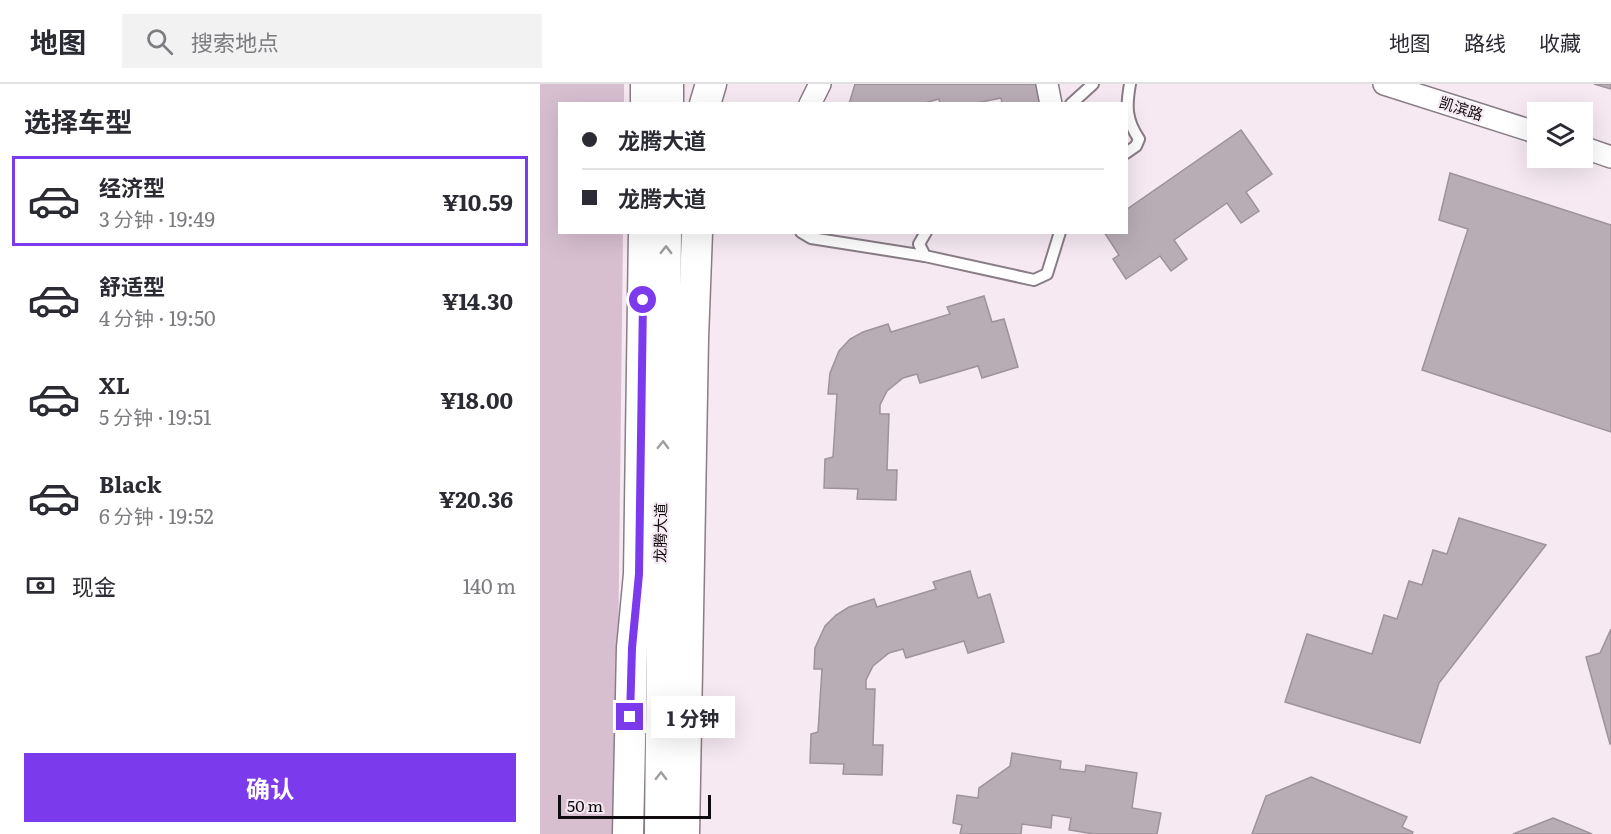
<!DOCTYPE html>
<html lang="zh">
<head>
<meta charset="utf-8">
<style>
	:root { --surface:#fff; --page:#f2f2f3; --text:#2b2b33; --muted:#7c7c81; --line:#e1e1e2; --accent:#7c3aed }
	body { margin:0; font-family:Literata,"Noto Sans SC",serif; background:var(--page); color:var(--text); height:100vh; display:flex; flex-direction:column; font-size:22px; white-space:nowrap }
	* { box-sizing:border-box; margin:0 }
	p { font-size:20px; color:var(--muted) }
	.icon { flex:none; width:33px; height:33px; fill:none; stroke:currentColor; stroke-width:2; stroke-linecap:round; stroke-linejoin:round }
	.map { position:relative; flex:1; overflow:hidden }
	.sheet { display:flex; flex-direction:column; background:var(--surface); width:540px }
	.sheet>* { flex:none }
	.guide { position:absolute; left:18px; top:18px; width:570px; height:132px; border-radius:0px; box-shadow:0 6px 24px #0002; display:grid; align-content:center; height:132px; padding:0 24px; background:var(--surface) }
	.buttons { position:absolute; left:987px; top:18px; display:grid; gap:12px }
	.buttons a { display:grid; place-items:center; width:66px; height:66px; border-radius:0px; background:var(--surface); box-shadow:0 6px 24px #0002; font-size:30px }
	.scale { position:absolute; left:18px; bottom:15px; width:153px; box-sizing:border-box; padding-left:6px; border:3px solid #0f0b0e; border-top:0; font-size:16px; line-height:21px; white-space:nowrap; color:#0f0b0e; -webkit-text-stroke:4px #f6e9f2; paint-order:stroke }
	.end { position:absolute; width:27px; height:27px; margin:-14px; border:8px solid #7c3aed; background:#fff; box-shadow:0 0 0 3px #fff }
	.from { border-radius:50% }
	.bubble { position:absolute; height:42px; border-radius:0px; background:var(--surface); box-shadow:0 6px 24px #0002; font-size:20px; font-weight:700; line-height:42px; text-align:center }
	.guide b { display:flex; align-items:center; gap:21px; height:57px; font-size:22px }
	.guide b+b { border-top:2px solid var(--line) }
	.guide i { width:15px; height:15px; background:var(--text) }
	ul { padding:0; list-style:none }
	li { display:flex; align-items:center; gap:18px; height:90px; margin:0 12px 9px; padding:0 12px; border:3px solid transparent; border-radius:0px }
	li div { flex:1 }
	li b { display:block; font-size:22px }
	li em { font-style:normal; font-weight:700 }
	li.current { border-color:var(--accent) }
	li>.icon { width:54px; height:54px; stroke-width:1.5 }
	h2 { padding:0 24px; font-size:27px; line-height:72px }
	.pay { display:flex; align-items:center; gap:15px; height:66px; padding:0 24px; font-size:22px }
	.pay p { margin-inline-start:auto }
	.primary-button { display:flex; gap:12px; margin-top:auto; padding:12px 24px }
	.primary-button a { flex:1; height:69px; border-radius:0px; background:var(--accent); color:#fff; font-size:24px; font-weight:700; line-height:69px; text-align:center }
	header { display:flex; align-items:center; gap:36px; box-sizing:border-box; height:84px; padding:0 30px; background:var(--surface); border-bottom:2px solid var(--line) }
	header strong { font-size:28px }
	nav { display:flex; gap:33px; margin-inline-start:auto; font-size:21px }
	.search { width:420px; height:54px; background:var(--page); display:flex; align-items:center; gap:15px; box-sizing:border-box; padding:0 21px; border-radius:0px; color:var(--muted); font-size:22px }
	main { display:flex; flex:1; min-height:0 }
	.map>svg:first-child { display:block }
</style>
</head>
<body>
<header>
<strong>地图</strong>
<div class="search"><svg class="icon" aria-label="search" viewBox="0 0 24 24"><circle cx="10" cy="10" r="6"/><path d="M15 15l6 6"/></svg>搜索地点</div>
<nav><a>地图</a><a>路线</a><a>收藏</a></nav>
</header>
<main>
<section class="sheet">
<h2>选择车型</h2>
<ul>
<li class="current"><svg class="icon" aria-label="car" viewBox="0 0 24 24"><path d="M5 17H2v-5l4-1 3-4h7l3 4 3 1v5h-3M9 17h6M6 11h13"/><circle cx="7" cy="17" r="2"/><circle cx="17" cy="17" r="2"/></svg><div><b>经济型</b><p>3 分钟 · 19:49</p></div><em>¥10.59</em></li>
<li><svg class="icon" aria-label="car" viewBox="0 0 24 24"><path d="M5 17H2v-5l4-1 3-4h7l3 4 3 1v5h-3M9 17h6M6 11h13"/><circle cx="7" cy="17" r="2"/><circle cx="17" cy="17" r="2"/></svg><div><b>舒适型</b><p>4 分钟 · 19:50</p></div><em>¥14.30</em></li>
<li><svg class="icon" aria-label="car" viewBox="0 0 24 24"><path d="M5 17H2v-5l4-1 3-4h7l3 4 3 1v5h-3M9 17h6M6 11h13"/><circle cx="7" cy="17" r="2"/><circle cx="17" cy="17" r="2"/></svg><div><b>XL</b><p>5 分钟 · 19:51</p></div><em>¥18.00</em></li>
<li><svg class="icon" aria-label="car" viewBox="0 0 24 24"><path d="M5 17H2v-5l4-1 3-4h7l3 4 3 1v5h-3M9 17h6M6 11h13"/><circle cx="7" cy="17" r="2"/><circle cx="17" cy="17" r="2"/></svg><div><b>Black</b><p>6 分钟 · 19:52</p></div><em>¥20.36</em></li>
</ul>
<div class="pay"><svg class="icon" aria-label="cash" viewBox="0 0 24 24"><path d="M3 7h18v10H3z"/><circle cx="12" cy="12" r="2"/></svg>现金<p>140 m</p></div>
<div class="primary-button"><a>确认</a></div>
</section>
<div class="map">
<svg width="1071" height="750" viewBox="0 0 1071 750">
	<rect width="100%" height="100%" fill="#f6e9f2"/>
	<polygon fill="#d7bfd0" points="0,0 84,0 84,19 20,20 20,148 83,149 76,750 0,750"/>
	<g fill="#b8acb5" stroke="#9e929b" stroke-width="1.5">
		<polygon points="315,0 496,0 500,20 462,20 461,14 432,20 400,20 399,15 381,20 309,20"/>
		<polygon points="1054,0 1071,0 1071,5"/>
		<polygon points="701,46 732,90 706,108 719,127 701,139 687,119 634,156 647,175 631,187 620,172 586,195 573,175 579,171 564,148 586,148 586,126"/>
		<polygon points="910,89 1071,141 1071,348 882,286 928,145 899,136"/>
		<polygon points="444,212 452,238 464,235 478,283 442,294 438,282 380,299 377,290 363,294 347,307 340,321 340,330 349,330 347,386 357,386 356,416 317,415 318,405 284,404 285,375 293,373 297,310 288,310 290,289 299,267 310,255 323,248 348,240 351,248 410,230 407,223"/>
		<polygon points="919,434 1006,461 899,599 880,659 745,618 767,550 832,570 844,531 857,535 869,497 882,501 893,466 907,470"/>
		<polygon points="430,487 438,514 450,510 464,558 428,569 424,557 366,574 363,565 349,569 333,582 326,596 326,605 335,605 333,661 343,661 342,691 303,690 304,680 270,679 271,650 278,648 282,585 274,585 275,564 285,542 296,531 309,523 334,515 337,523 396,505 393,498"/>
		<polygon points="1071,545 1071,659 1070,660 1046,573 1060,569"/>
		<polygon points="472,669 521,677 520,685 545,688 546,681 597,689 592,724 621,729 617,750 554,750 529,746 531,734 512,731 511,744 482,740 481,750 420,750 422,741 413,739 417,711 438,714 439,704 470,682"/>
		<polygon points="771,693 867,733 862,743 873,748 872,750 712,750 726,712"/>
		<polygon points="1013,734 1052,750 973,750"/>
	</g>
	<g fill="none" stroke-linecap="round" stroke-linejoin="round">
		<defs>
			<g id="lane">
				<polyline points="531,20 553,0"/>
				<path d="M586,69L596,62L599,55C586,36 586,22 590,0"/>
				<polyline points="261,148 271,154 385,172"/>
				<polyline points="386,148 379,160 385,172 494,196 507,190 520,148"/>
			</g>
			<g id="street">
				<polyline points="507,0 511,20"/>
				<polyline points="844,0 998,49"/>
				<polyline points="270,20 280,0"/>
				<polyline points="1042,63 1071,73"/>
			</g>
			<g id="secondary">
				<polyline points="106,20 106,0"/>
				<polyline points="128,20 128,0"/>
				<polyline points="165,20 171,0"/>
				<polyline points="88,750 92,564 99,490 104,148"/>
				<polyline points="120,750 126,148"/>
				<polyline points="144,750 153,255 157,148"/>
			</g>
		</defs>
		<use href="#lane" stroke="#897d86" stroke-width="14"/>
		<use href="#street" stroke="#897d86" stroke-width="24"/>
		<use href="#secondary" stroke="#897d86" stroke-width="33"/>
		<use href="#lane" stroke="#fff" stroke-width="10"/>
		<use href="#street" stroke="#fff" stroke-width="21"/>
		<use href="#secondary" stroke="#fff" stroke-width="30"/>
	</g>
	<defs><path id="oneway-chevron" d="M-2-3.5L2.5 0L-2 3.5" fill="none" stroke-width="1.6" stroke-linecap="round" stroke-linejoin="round" transform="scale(1.5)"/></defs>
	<g stroke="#9f9d9f">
		<use href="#oneway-chevron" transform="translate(126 166) rotate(-89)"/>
		<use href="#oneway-chevron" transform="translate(123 361) rotate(-89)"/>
		<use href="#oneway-chevron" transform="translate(121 692) rotate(-89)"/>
	</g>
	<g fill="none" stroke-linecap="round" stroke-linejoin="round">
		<polyline stroke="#7c3aed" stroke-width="8" points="90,633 92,564 99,490 103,216"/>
	</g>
	<g text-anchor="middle" stroke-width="4.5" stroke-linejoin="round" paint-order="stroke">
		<g font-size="15" fill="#0f0b0e" stroke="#f6e9f2">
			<text transform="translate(921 25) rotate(18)" y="5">凯滨路</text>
			<text transform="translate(121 449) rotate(-89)" y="5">龙腾大道</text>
		</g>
	</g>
</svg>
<div class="buttons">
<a><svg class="icon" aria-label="layers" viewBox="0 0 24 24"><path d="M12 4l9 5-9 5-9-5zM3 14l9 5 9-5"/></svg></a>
</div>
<div class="scale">50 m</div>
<i class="end from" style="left:103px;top:216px"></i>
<i class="end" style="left:90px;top:633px"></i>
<div class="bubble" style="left:111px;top:612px;width:84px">1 分钟</div>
<div class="guide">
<b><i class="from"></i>龙腾大道</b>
<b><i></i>龙腾大道</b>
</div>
</div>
</main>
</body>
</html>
